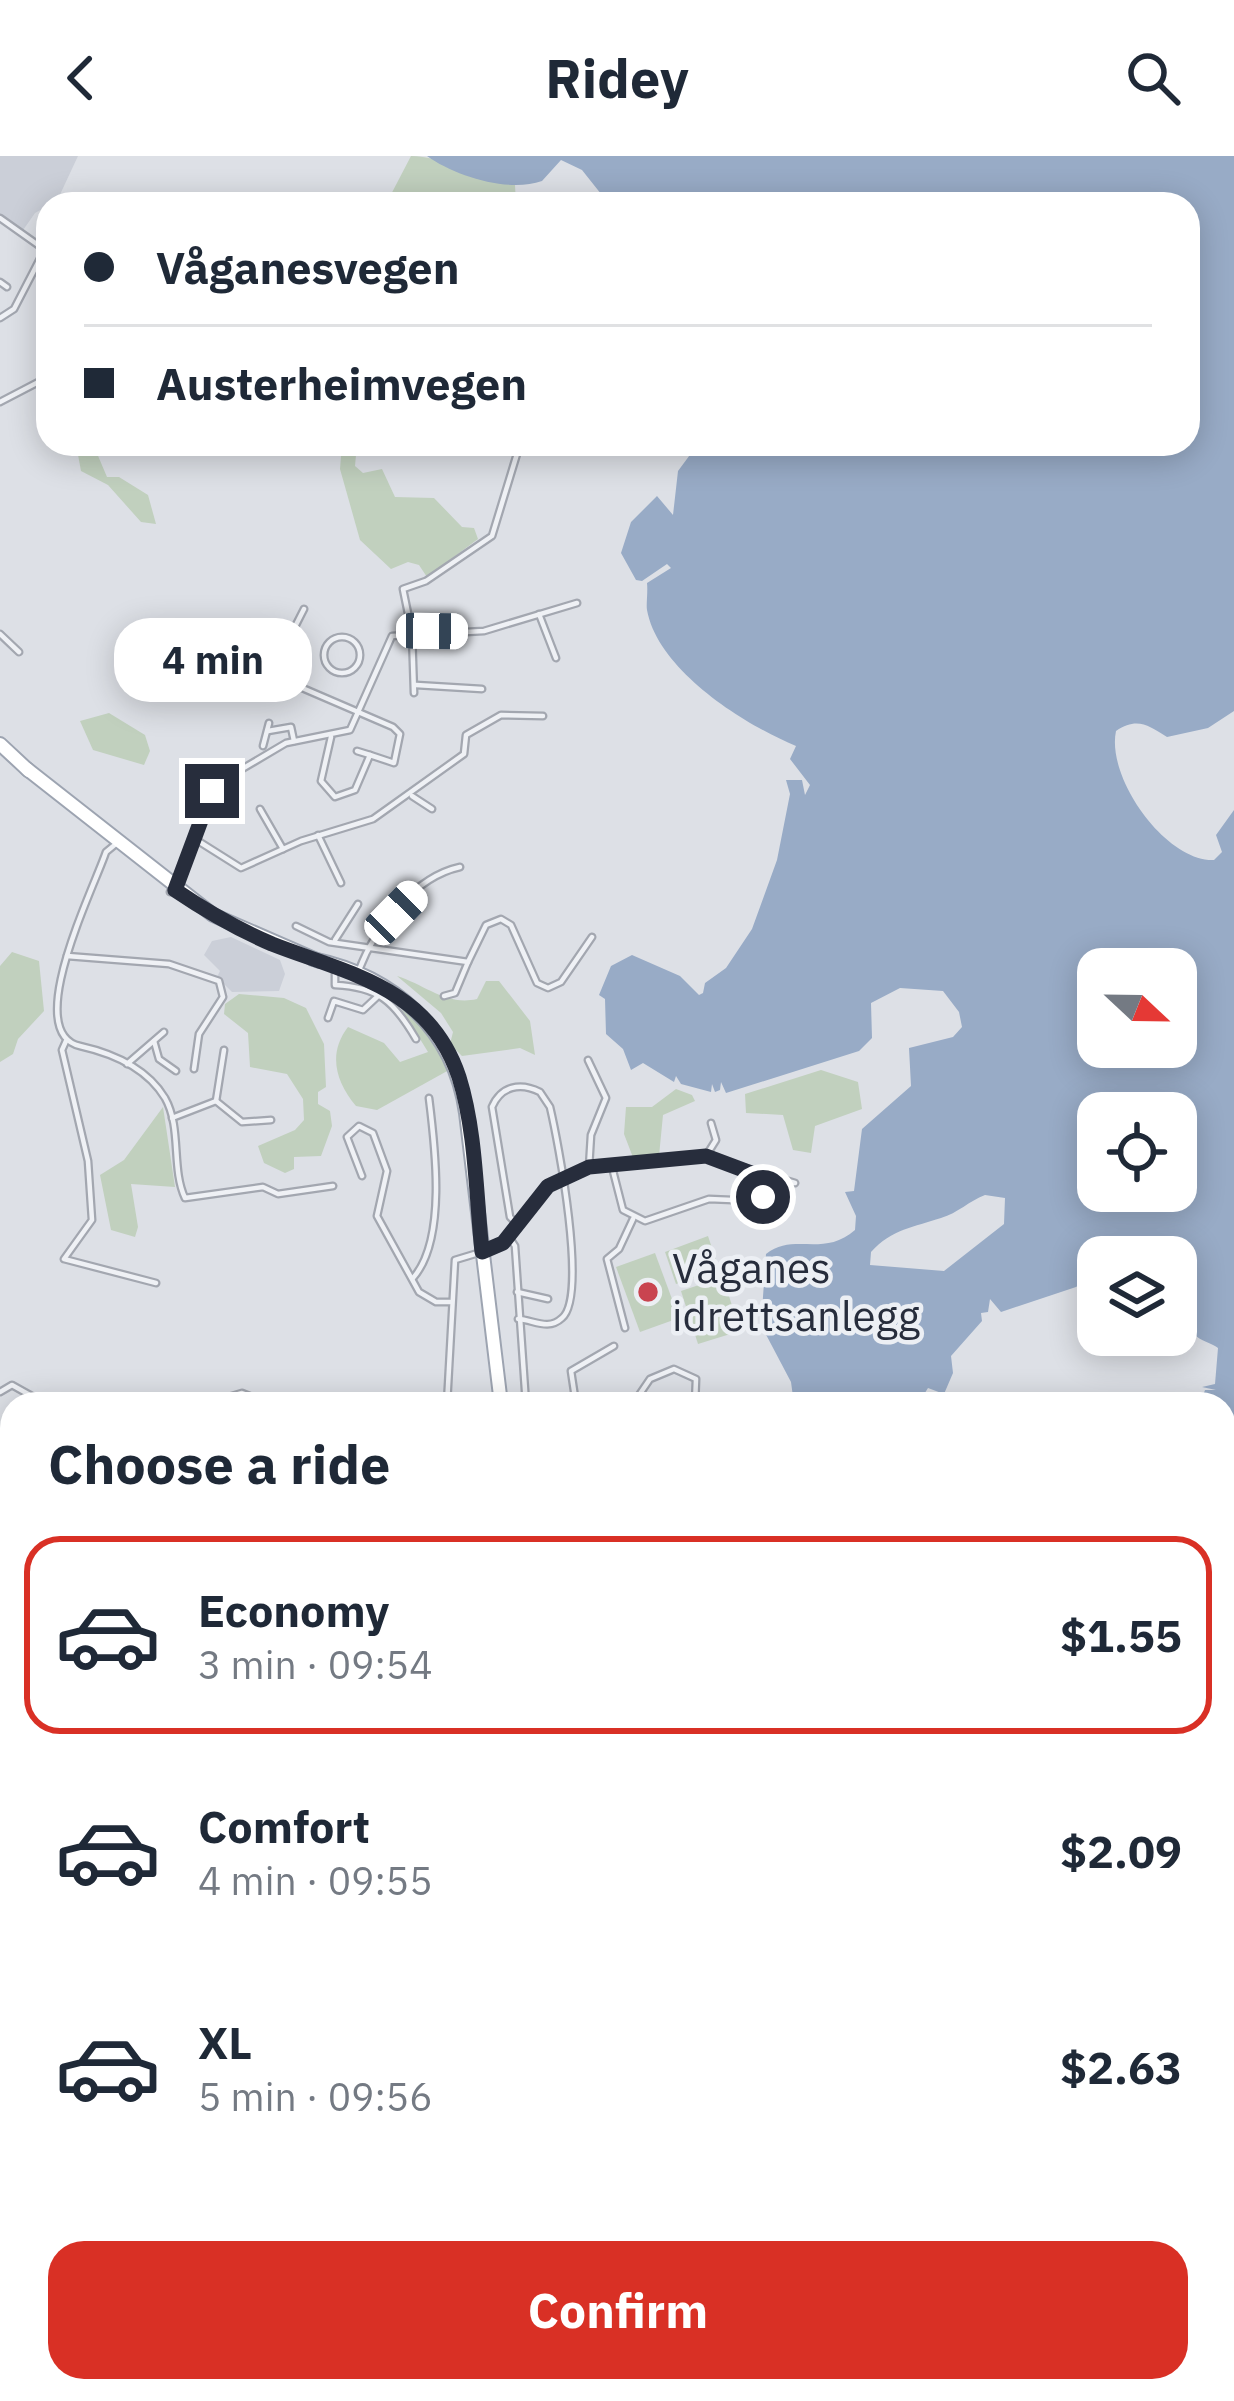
<!DOCTYPE html>
<html lang="en">
<head>
<meta charset="utf-8">
<style>
	:root { --surface:#fff; --page:#f6f6f7; --text:#1f2937; --muted:#747a83; --line:#e0e1e3; --accent:#d93025 }
	body { margin:0; font-family:"IBM Plex Sans",sans-serif; background:var(--page); color:var(--text); height:100vh; display:flex; flex-direction:column; font-size:45px; white-space:nowrap }
	* { box-sizing:border-box; margin:0 }
	p { font-size:39px; color:var(--muted) }
	.icon { flex:none; width:66px; height:66px; fill:none; stroke:currentColor; stroke-width:2; stroke-linecap:round; stroke-linejoin:round }
	.map { position:relative; flex:1; overflow:hidden }
	.drawer { position:absolute; left:0px; top:1236px; width:1236px; height:1011px; display:flex; flex-direction:column; background:var(--surface); border-radius:36px 36px 0 0; box-shadow:0 6px 30px #0003 }
	.drawer>* { flex:none }
	.hud { position:absolute; left:36px; top:36px; width:1164px; height:264px; border-radius:36px; box-shadow:0 6px 30px #0003; display:grid; align-content:center; height:264px; padding:0 48px; background:var(--surface) }
	.needle { width:78px; rotate:112deg }
	.controls { position:absolute; left:1077px; top:792px; display:grid; gap:24px }
	.controls a { display:grid; place-items:center; width:120px; height:120px; border-radius:24px; background:var(--surface); box-shadow:0 6px 30px #0003; font-size:60px }
	.end { position:absolute; width:54px; height:54px; margin:-27px; border:15px solid #272d3c; background:#fff; box-shadow:0 0 0 6px #fff }
	.from { border-radius:50% }
	.bubble { position:absolute; height:84px; border-radius:36px; background:var(--surface); box-shadow:0 6px 30px #0003; font-size:39px; font-weight:700; line-height:84px; text-align:center }
	.car { position:absolute; width:36px; height:72px; margin:-36px -18px; border-radius:15px; box-shadow:0 0 9px 3px #0007; background:linear-gradient(#fff 24%,#345 0 40%,#fff 0 76%,#345 0 86%,#fff 0) }
	.hud b { display:flex; align-items:center; gap:42px; height:114px; font-size:45px }
	.hud b+b { border-top:3px solid var(--line) }
	.hud i { width:30px; height:30px; background:var(--text) }
	ul { padding:0; list-style:none }
	li { display:flex; align-items:center; gap:36px; height:198px; margin:0 24px 18px; padding:0 24px; border:6px solid transparent; border-radius:36px }
	li div { flex:1 }
	li b { display:block; font-size:45px }
	li em { font-style:normal; font-weight:700 }
	li.selected { border-color:var(--accent) }
	li>.icon { width:108px; height:108px; stroke-width:1.5 }
	h2 { padding:0 48px; font-size:54px; line-height:144px }
	.primary-button { display:flex; gap:24px; margin-top:auto; padding:24px 48px }
	.primary-button a { flex:1; height:138px; border-radius:36px; background:var(--accent); color:#fff; font-size:48px; font-weight:700; line-height:138px; text-align:center }
	header { display:flex; justify-content:space-between; align-items:center; height:156px; padding:0 48px; background:var(--surface); font-size:54px; font-weight:700 }
	.map>svg:first-child { display:block }
</style>
</head>
<body>
<header><svg class="icon" aria-label="back" viewBox="0 0 24 24"><path d="M15 5l-7 7 7 7"/></svg>Ridey<svg class="icon" aria-label="search" viewBox="0 0 24 24"><circle cx="10" cy="10" r="6"/><path d="M15 15l6 6"/></svg></header>
<div class="map">
<svg width="1234" height="2245" viewBox="0 0 1234 2245">
	<rect width="100%" height="100%" fill="#dde0e6"/>
	<g fill="#cbcfd8">
		<polygon points="0,0 78,0 57,45 35,57 21,77 0,61"/>
		<polygon points="231,781 280,804 285,818 279,835 232,836 217,821 220,815 204,799 212,785"/>
	</g>
	<g fill="#c1d0be">
		<path d="M411,0C444,0 479,24 515,29L516,48H386Z"/>
		<polygon points="76,288 93,288 107,321 119,321 148,339 156,368 141,366 108,329 81,315"/>
		<polygon points="342,288 357,288 355,310 363,317 382,313 395,341 434,342 462,371 474,372 478,383 427,421 419,409 408,406 391,413 360,384 340,313"/>
		<polygon points="109,557 145,579 150,595 144,609 93,594 80,565"/>
		<polygon points="12,796 39,805 44,855 18,883 13,898 0,906 0,810"/>
		<path d="M397,820C426,829 446,850 477,843L486,825H499L530,865L535,899L520,892L462,900L450,888L453,876L441,857Z"/>
		<polygon points="239,838 284,842 306,852 324,888 326,931 318,936 318,948 330,955 332,970 321,1000 294,1001 294,1013 285,1017 264,1007 258,990 295,974 304,964 303,943 287,918 250,911 248,877 224,858 225,848"/>
		<path d="M396,844L437,887L449,914L377,954L356,950C335,925 328,897 348,871L384,887L400,906L428,896Z"/>
		<polygon points="821,914 858,926 862,953 815,970 811,997 793,994 783,959 746,957 745,938"/>
		<polygon points="676,933 692,939 695,945 663,959 659,1000 634,1004 624,978 626,951 652,951"/>
		<polygon points="163,951 175,1031 131,1028 138,1071 135,1081 111,1074 100,1019 124,1004"/>
		<polygon points="708,1080 719,1113 676,1128 665,1096"/>
		<polygon points="655,1097 679,1162 640,1176 616,1111"/>
		<polygon points="723,1121 740,1175 698,1188 681,1135"/>
		<polygon points="0,1745 12,1764 12,1898 0,1875"/>
	</g>
	<path fill="#98abc6" fill-rule="evenodd" d="M427,0H1234V555L1208,572L1167,581C1148,569 1137,561 1116,575C1106,622 1166,706 1214,704L1222,696L1216,679L1234,654V1491L1224,1451V1248H1200L1205,1234H1216L1202,1231L1215,1228L1218,1192C1212,1187 1200,1185 1194,1178C1175,1157 1176,1126 1176,1101L1151,1093L1138,1101H1098V1117L1076,1131L1001,1156L990,1143L988,1156L981,1157L982,1165L951,1200L953,1217L944,1238L928,1232L918,1248H794L791,1226L761,1169L766,1098C794,1076 823,1102 855,1074L856,1060L845,1036L854,1035L862,973L911,930L909,892L953,881L962,871L959,856L943,835L900,832L871,847L872,882L859,895L726,937L721,926L720,934L715,936L712,928L711,936L681,928L676,920L674,926L643,907L631,914L623,893L606,878L605,843L599,839L611,810L632,799L680,820L699,839L703,837L705,827L726,812L752,773L777,704L790,638L786,624H802L805,639L810,629L790,603L796,590C743,568 658,514 647,454C646,449 648,436 647,427L671,412L667,408L642,425L636,424L621,397L631,366L657,340L673,359L678,315L698,288H1188V48H609L582,14L561,4L542,25C508,37 455,20 427,0ZM1098,813H1176V891H1098ZM1098,957H1176V1035H1098ZM985,1039L1005,1042L1004,1068L944,1115L870,1109L871,1096C892,1073 914,1071 941,1062C958,1057 969,1045 985,1039Z"/>
	<g fill="none" stroke-linecap="round" stroke-linejoin="round">
		<defs>
			<g id="street">
				<polyline points="0,62 48,96"/>
				<polyline points="0,126 7,131"/>
				<polyline points="0,162 14,153 44,95"/>
				<polyline points="0,246 48,221"/>
				<polyline points="304,453 270,520 282,532 300,531 393,571 400,578 394,607 370,599 355,634 335,641 321,625 331,581"/>
				<polyline points="539,458 556,502"/>
				<polyline points="0,478 19,496"/>
				<circle cx="342" cy="499" r="18"/>
				<polyline points="416,529 482,533"/>
				<polyline points="414,537 412,477 403,433 426,425 492,380 520,288"/>
				<polyline points="268,575 291,571 294,585"/>
				<polyline points="263,590 269,567"/>
				<polyline points="357,595 370,599"/>
				<polyline points="412,640 432,653"/>
				<polyline points="260,653 283,693"/>
				<polyline points="318,679 341,727"/>
				<polyline points="195,683 241,712 301,685 373,663 464,598 466,579 501,559 543,560"/>
				<path d="M117,687L106,696C94,732 21,877 80,890C111,897 147,912 165,942C182,972 171,1012 185,1042L263,1031L278,1038L333,1030"/>
				<polyline points="170,736 178,729 215,629 286,587 350,574 392,480 484,475 577,447"/>
				<polyline points="296,770 329,786 468,806 486,769 501,763 511,769 537,827 548,832 561,826 592,781"/>
				<polyline points="335,784 358,748"/>
				<polyline points="67,800 169,808 219,825 223,841 199,878 194,913"/>
				<path d="M335,812V829C378,831 394,845 416,883"/>
				<path d="M359,814C375,772 414,721 460,711"/>
				<polyline points="444,840 455,837 468,806"/>
				<polyline points="328,862 334,845 363,854 378,840"/>
				<polyline points="66,885 62,894 88,1005 92,1064 64,1103 156,1127"/>
				<polyline points="154,885 159,903 176,915"/>
				<polyline points="588,904 606,942 591,979 589,1011"/>
				<polyline points="127,908 164,876"/>
				<polyline points="216,945 242,966 271,964"/>
				<polyline points="216,945 224,894"/>
				<polyline points="172,962 216,945"/>
				<polyline points="706,1000 716,984 711,967"/>
				<polyline points="612,1011 623,1054 645,1065 709,1043 756,1045 770,1026"/>
				<polyline points="362,1020 347,981 359,970 373,977 387,1015 377,1060 419,1136 436,1146 450,1146"/>
				<path d="M517,1068L510,1061L492,951C501,930 520,926 540,936L550,951C558,985 588,1141 562,1162C548,1175 534,1164 518,1163"/>
				<polyline points="509,1081 515,1090 526,1248"/>
				<path d="M413,1122C447,1084 435,990 429,942"/>
				<polyline points="517,1136 548,1143"/>
				<polyline points="625,1172 607,1103 619,1093 633,1063"/>
				<polyline points="0,1236 12,1229 46,1248"/>
				<polyline points="205,1248 242,1237 270,1248"/>
				<polyline points="447,1248 455,1104 498,1091 548,1030 589,1011 706,1000 795,1027"/>
				<polyline points="576,1248 571,1215 614,1190"/>
				<polyline points="633,1248 650,1223 674,1213 696,1223 695,1248"/>
				<polyline points="1224,1864 1234,1884"/>
				<polyline points="1234,1892 1234,1910"/>
				<polyline points="0,1902 12,1922"/>
				<polyline points="1224,1944 1234,1936"/>
				<polyline points="176,2245 183,2235"/>
				<polyline points="315,2245 320,2235"/>
			</g>
			<g id="primary">
				<polyline points="0,588 29,615"/>
				<polyline points="27,613 213,759 319,805"/>
				<path d="M313,803C394,820 454,873 466,957L501,1248"/>
				<polyline points="682,2235 685,2245"/>
			</g>
			<g id="highway">
				<polyline points="0,1932 12,1948"/>
				<polyline points="0,2059 12,2055"/>
				<polyline points="0,2073 12,2072"/>
				<polyline points="524,2235 533,2245"/>
			</g>
		</defs>
		<use href="#street" stroke="#a3a7b0" stroke-width="9"/>
		<use href="#primary" stroke="#9da4b1" stroke-width="16"/>
		<use href="#highway" stroke="#858c9c" stroke-width="20"/>
		<use href="#street" stroke="#eff1f5" stroke-width="4.5"/>
		<polyline stroke="#fff" stroke-width="9" points="1224,1995 1234,2005"/>
		<use href="#primary" stroke="#fff" stroke-width="12"/>
		<use href="#highway" stroke="#fff" stroke-width="15"/>
	</g>
	<g fill="none" stroke-linecap="round" stroke-linejoin="round">
		<path stroke="#272d3c" stroke-width="15" d="M212,635L175,734C206,755 237,773 272,788C349,818 429,831 459,921C476,975 476,1039 482,1096L503,1087L548,1030L589,1011L706,1000L770,1024L763,1041"/>
	</g>
	<circle fill="#c94450" stroke="#eceff4" stroke-width="4.5" cx="648" cy="1136" r="12"/>
	<g text-anchor="middle" stroke-width="9" stroke-linejoin="round" paint-order="stroke">
		<g font-size="42" fill="#272d3c" stroke="#eceff4" text-anchor="start">
			<text x="672" y="1127">Våganes<tspan x="672" dy="48">idrettsanlegg</tspan></text>
		</g>
	</g>
</svg>
<div class="controls">
<a><svg class="needle" viewBox="-14 -14 28 28"><path d="M0-13l5 13h-10z" fill="#e53935"/><path d="M0 13l5-13h-10z" fill="#747a83"/></svg></a>
<a><svg class="icon" aria-label="locate" viewBox="0 0 24 24"><circle cx="12" cy="12" r="6"/><path d="M12 2v4M12 18v4M2 12h4M18 12h4"/></svg></a>
<a><svg class="icon" aria-label="layers" viewBox="0 0 24 24"><path d="M12 4l9 5-9 5-9-5zM3 14l9 5 9-5"/></svg></a>
</div>
<i class="end from" style="left:763px;top:1041px"></i>
<i class="end" style="left:212px;top:635px"></i>
<div class="bubble" style="left:114px;top:462px;width:198px">4 min</div>
<i class="car" style="left:432px;top:475px;rotate:91deg"></i>
<i class="car" style="left:396px;top:757px;rotate:44deg"></i>
<div class="hud">
<b><i class="from"></i>Våganesvegen</b>
<b><i></i>Austerheimvegen</b>
</div>
<section class="drawer">
<h2>Choose a ride</h2>
<ul>
<li class="selected"><svg class="icon" aria-label="car" viewBox="0 0 24 24"><path d="M5 17H2v-5l4-1 3-4h7l3 4 3 1v5h-3M9 17h6M6 11h13"/><circle cx="7" cy="17" r="2"/><circle cx="17" cy="17" r="2"/></svg><div><b>Economy</b><p>3 min · 09:54</p></div><em>$1.55</em></li>
<li><svg class="icon" aria-label="car" viewBox="0 0 24 24"><path d="M5 17H2v-5l4-1 3-4h7l3 4 3 1v5h-3M9 17h6M6 11h13"/><circle cx="7" cy="17" r="2"/><circle cx="17" cy="17" r="2"/></svg><div><b>Comfort</b><p>4 min · 09:55</p></div><em>$2.09</em></li>
<li><svg class="icon" aria-label="car" viewBox="0 0 24 24"><path d="M5 17H2v-5l4-1 3-4h7l3 4 3 1v5h-3M9 17h6M6 11h13"/><circle cx="7" cy="17" r="2"/><circle cx="17" cy="17" r="2"/></svg><div><b>XL</b><p>5 min · 09:56</p></div><em>$2.63</em></li>
</ul>
<div class="primary-button"><a>Confirm</a></div>
</section>
</div>
</body>
</html>
